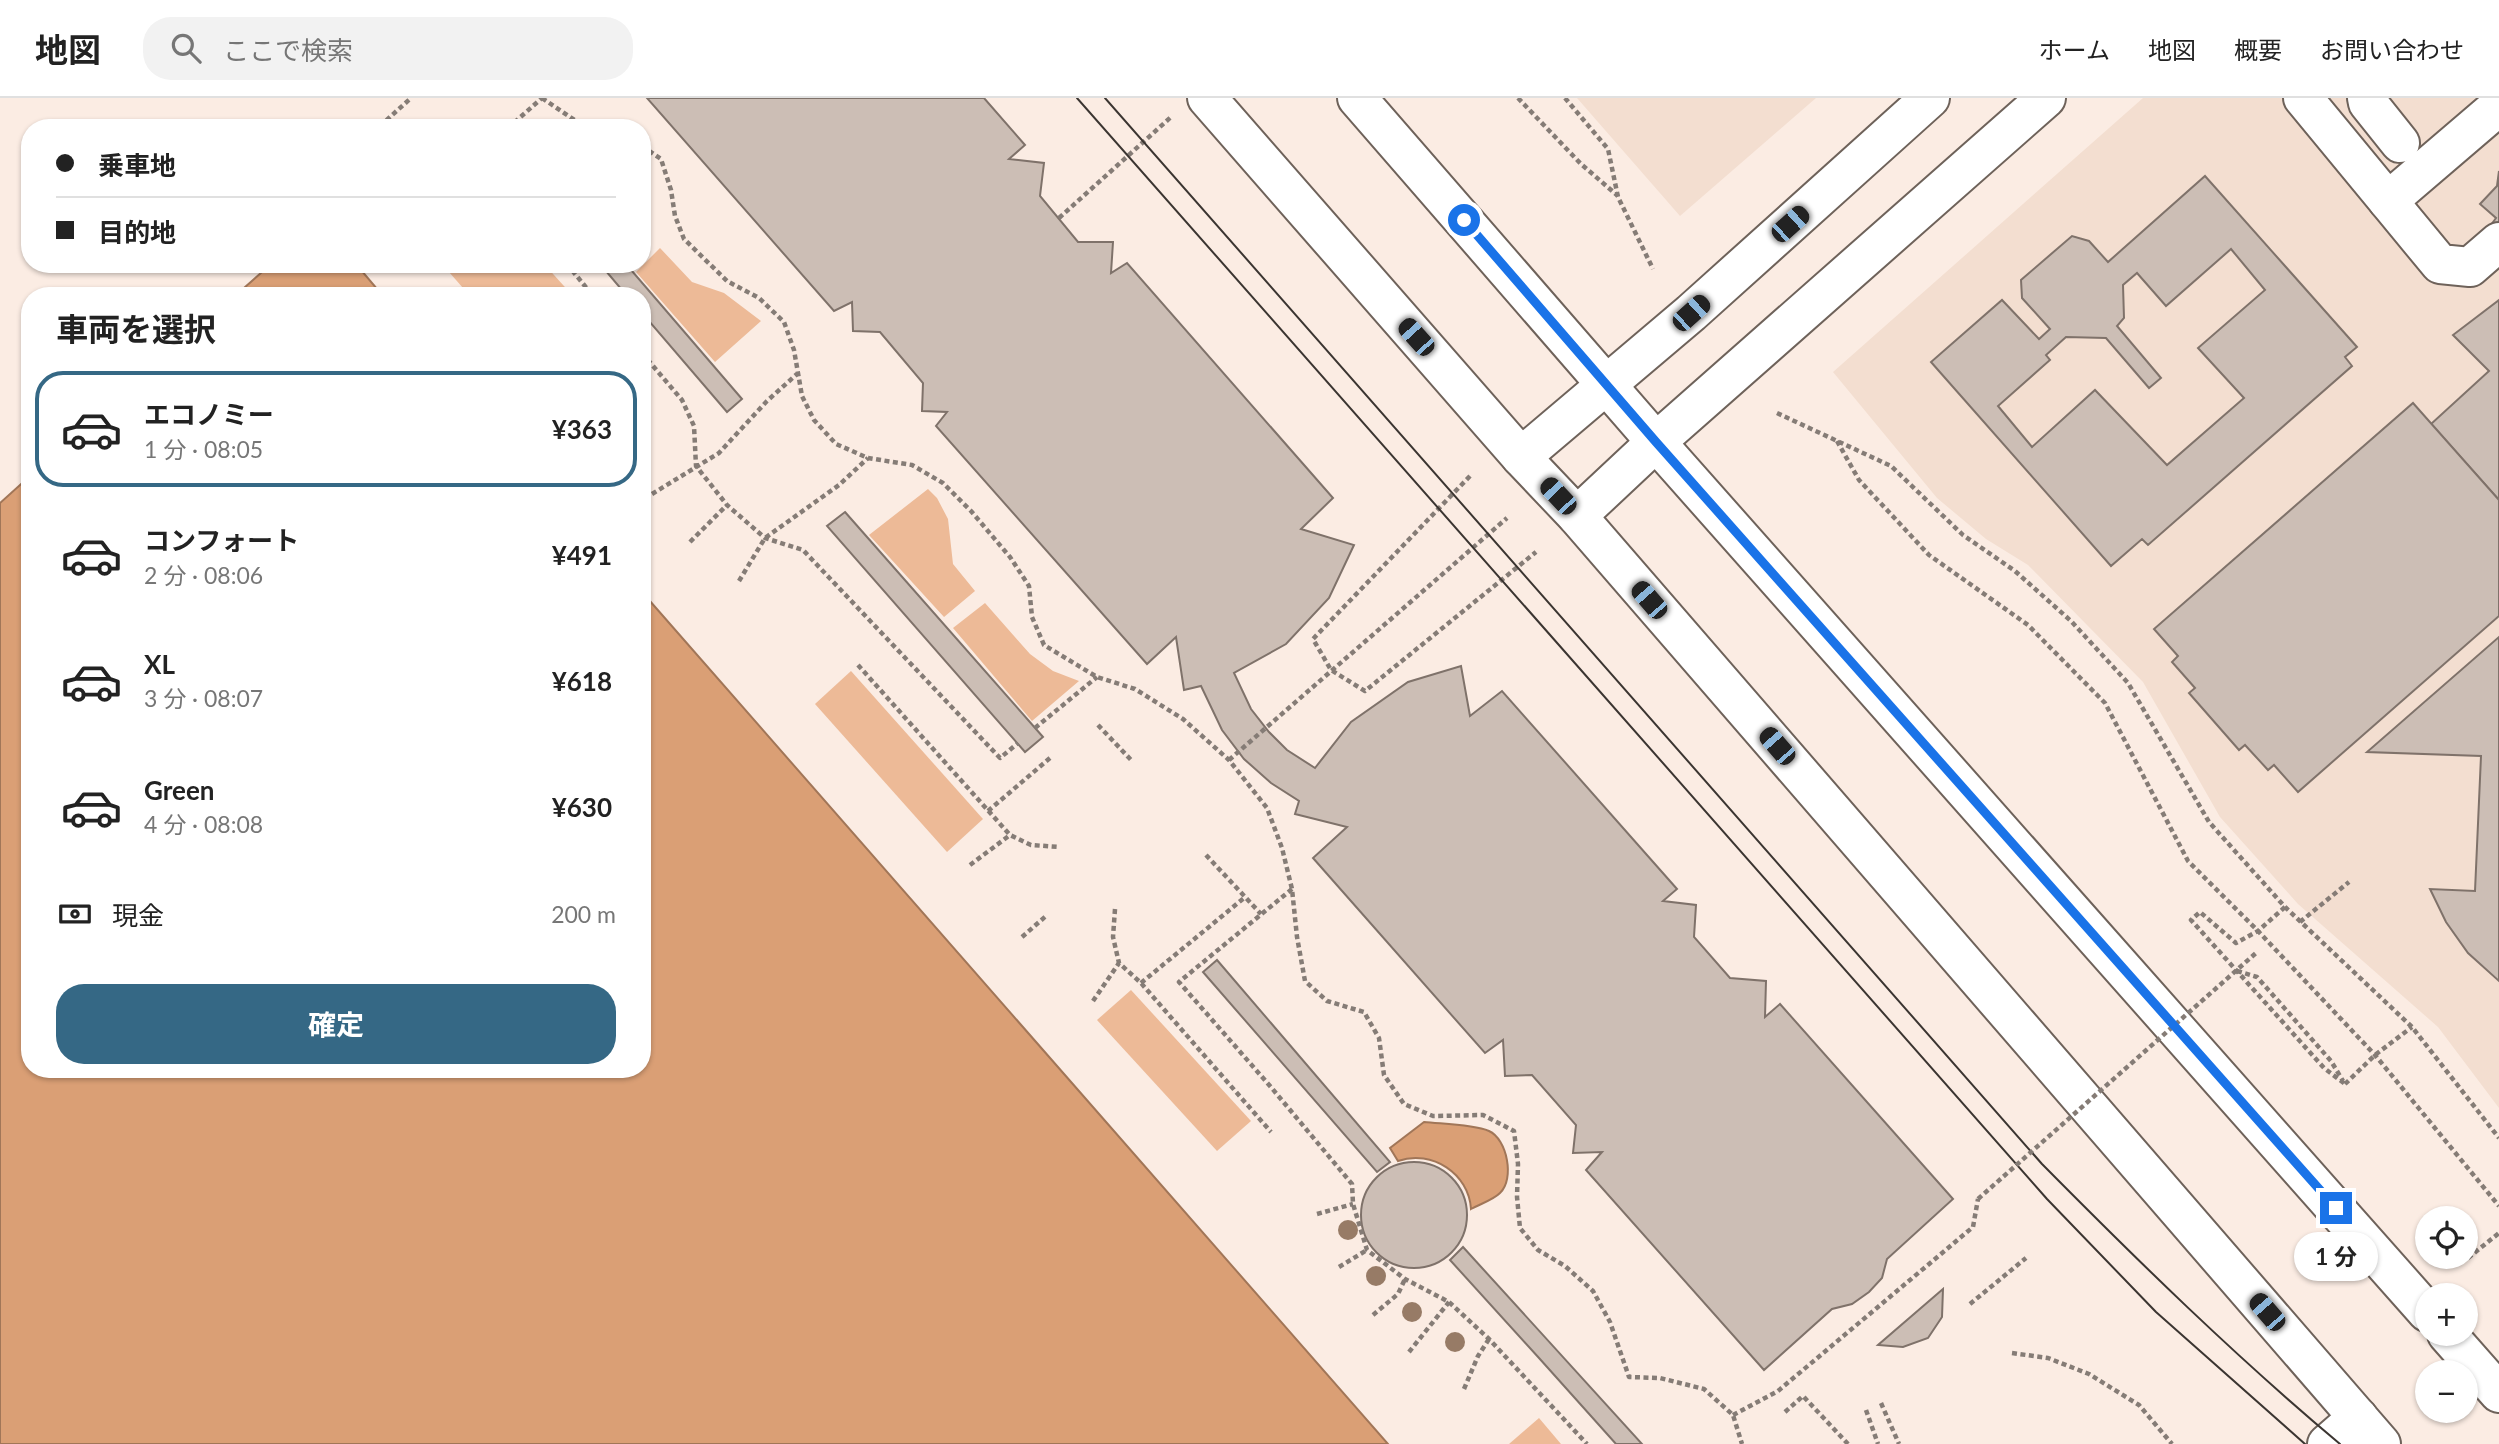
<!DOCTYPE html>
<html lang="ja">
<head>
<meta charset="utf-8">
<style>
	:root { --surface:#fff; --page:#f2f2f2; --text:#222; --muted:#767676; --line:#e0e0e0; --accent:#356885 }
	body { margin:0; font-family:Lato,"Noto Sans JP",sans-serif; background:var(--page); color:var(--text); height:100vh; display:flex; flex-direction:column; font-size:26px; white-space:nowrap }
	* { box-sizing:border-box; margin:0 }
	p { font-size:23px; color:var(--muted) }
	.icon { flex:none; width:38px; height:38px; fill:none; stroke:currentColor; stroke-width:2; stroke-linecap:round; stroke-linejoin:round }
	.map { position:relative; flex:1; overflow:hidden }
	.drawer { position:absolute; left:21px; top:189px; width:630px; height:791px; display:flex; flex-direction:column; background:var(--surface); border-radius:28px; box-shadow:0 2px 5px #0004 }
	.drawer>* { flex:none }
	.hud { position:absolute; left:21px; top:21px; width:630px; height:154px; border-radius:28px; box-shadow:0 2px 5px #0004; display:grid; align-content:center; height:154px; padding:0 35px; background:var(--surface) }
	.fabs { position:absolute; left:2415px; top:1108px; display:grid; gap:14px }
	.fabs a { display:grid; place-items:center; width:63px; height:63px; border-radius:50%; background:var(--surface); box-shadow:0 2px 5px #0004; font-size:35px }
	.end { position:absolute; width:32px; height:32px; margin:-16px; border:9px solid #1a73e8; background:#fff; box-shadow:0 0 0 4px #fff }
	.from { border-radius:50% }
	.bubble { position:absolute; height:49px; border-radius:24px; background:var(--surface); box-shadow:0 2px 5px #0004; font-size:23px; font-weight:700; line-height:49px; text-align:center }
	.car { position:absolute; width:21px; height:42px; margin:-21px -10px; border-radius:9px; box-shadow:0 0 5px 2px #0007; background:linear-gradient(#222 24%,#8ab4d8 0 40%,#222 0 76%,#8ab4d8 0 86%,#222 0) }
	.hud b { display:flex; align-items:center; gap:24px; height:66px; font-size:26px }
	.hud b+b { border-top:2px solid var(--line) }
	.hud i { width:18px; height:18px; background:var(--text) }
	ul { padding:0; list-style:none }
	li { display:flex; align-items:center; gap:21px; height:116px; margin:0 14px 10px; padding:0 21px; border:4px solid transparent; border-radius:28px }
	li div { flex:1 }
	li b { display:block; font-size:26px }
	li em { font-style:normal; font-weight:700 }
	li.selected { border-color:var(--accent) }
	li>.icon { width:63px; height:63px; stroke-width:1.5 }
	h2 { padding:0 35px; font-size:32px; line-height:84px }
	.pay { display:flex; align-items:center; gap:18px; height:77px; padding:0 35px; font-size:26px }
	.pay p { margin-inline-start:auto }
	.primary-button { display:flex; gap:14px; margin-top:auto; padding:14px 35px }
	.primary-button a { flex:1; height:80px; border-radius:28px; background:var(--accent); color:#fff; font-size:28px; font-weight:700; line-height:80px; text-align:center }
	header { display:flex; align-items:center; gap:42px; box-sizing:border-box; height:98px; padding:0 35px; background:var(--surface); border-bottom:2px solid var(--line) }
	header strong { font-size:33px }
	nav { display:flex; gap:38px; margin-inline-start:auto; font-size:24px }
	.search { width:490px; height:63px; background:var(--page); display:flex; align-items:center; gap:18px; box-sizing:border-box; padding:0 24px; border-radius:28px; color:var(--muted); font-size:26px }
	.map>svg:first-child { display:block }
</style>
</head>
<body>
<header>
<strong>地図</strong>
<div class="search"><svg class="icon" aria-label="search" viewBox="0 0 24 24"><circle cx="10" cy="10" r="6"/><path d="M15 15l6 6"/></svg>ここで検索</div>
<nav><a>ホーム</a><a>地図</a><a>概要</a><a>お問い合わせ</a></nav>
</header>
<div class="map">
<svg width="2499" height="1346" viewBox="0 0 2499 1346">
	<rect width="100%" height="100%" fill="#fbece3"/>
	<g fill="#f3ded0">
		<polygon points="1577,0 1816,0 1680,118"/>
		<polygon points="2143,0 2499,0 2499,1010 2438,929 2298,806 2220,719 2143,584 2028,467 1986,441 1937,400 1833,274"/>
	</g>
	<g fill="#edba97">
		<polygon points="660,150 692,184 724,195 761,223 715,264 636,174"/>
		<polygon points="442,166 544,166 573,198 470,198"/>
		<polygon points="928,391 937,400 948,421 953,466 975,493 944,519 869,437"/>
		<polygon points="985,505 1030,556 1053,573 1079,583 1032,623 953,530"/>
		<polygon points="851,573 983,721 947,754 815,606"/>
		<polygon points="1131,892 1251,1023 1217,1053 1097,922"/>
		<polygon points="1539,1320 1561,1346 1509,1346"/>
	</g>
	<g fill="#da9f75" stroke="#a17658" stroke-width="2">
		<polygon points="271,166 356,166 383,198 235,198"/>
		<polygon points="30,378 30,971 642,971 642,494 1388,1346 0,1346 0,405"/>
		<path d="M1424,1024C1442,1026 1472,1026 1489,1033C1507,1041 1515,1081 1500,1095C1493,1102 1480,1106 1471,1111C1469,1076 1432,1051 1398,1063L1390,1050Z"/>
	</g>
	<g fill="#ccbeb5" stroke="#7f726a" stroke-width="2" fill-rule="evenodd">
		<polygon points="647,0 984,0 1025,47 1009,61 1044,65 1040,98 1078,144 1113,144 1111,175 1127,165 1333,400 1301,431 1354,447 1329,500 1286,546 1234,575 1251,611 1269,634 1287,652 1315,670 1351,624 1408,584 1461,568 1470,618 1502,593 1677,791 1663,803 1696,807 1694,839 1730,880 1766,883 1765,919 1780,906 1953,1101 1887,1161 1882,1180 1869,1194 1852,1206 1832,1211 1764,1272 1586,1072 1602,1054 1573,1055 1576,1027 1532,977 1505,978 1503,942 1485,955 1313,760 1347,729 1295,716 1299,703 1271,685 1244,661 1222,632 1201,588 1184,592 1176,539 1147,566 936,328 947,314 922,313 923,285 880,234 853,233 852,204 834,213"/>
		<polygon points="2499,73 2499,148 2486,134 2496,120 2480,106 2497,88"/>
		<path d="M2205,78L2357,249L2345,259L2352,268L2148,447L2142,441L2111,468L1931,264L2002,202L2039,241L2050,231L2022,200L2021,182L2072,138L2089,143L2108,164ZM2231,151L2265,192L2198,250L2244,300L2167,367L2095,292L2032,349L1998,308L2050,262L2046,257L2066,239L2106,240L2149,290L2161,280L2117,228L2124,220L2123,187L2137,175L2166,208Z"/>
		<polygon points="600,166 626,166 742,301 727,314 642,215 642,198 627,198"/>
		<polygon points="2499,202 2499,402 2431,326 2489,273 2453,237"/>
		<polygon points="2413,305 2499,402 2499,518 2298,694 2274,667 2268,672 2245,647 2239,652 2189,595 2195,590 2172,564 2178,558 2154,531"/>
		<polygon points="845,414 1043,639 1025,654 827,428"/>
		<polygon points="2499,539 2499,883 2468,855 2446,824 2430,791 2475,793 2481,658 2367,654"/>
		<polygon points="1217,862 1390,1064 1377,1074 1203,874"/>
		<circle cx="1414" cy="1117" r="53"/>
		<polygon points="1463,1149 1642,1346 1616,1346 1539,1260 1450,1162"/>
		<polygon points="1943,1191 1942,1219 1928,1240 1903,1249 1878,1247"/>
	</g>
	<g fill="none" stroke-linecap="round" stroke-linejoin="round">
		<defs>
			<g id="minor">
				<polyline points="1207,0 1521,359 1577,418 2381,1346"/>
				<polyline points="1357,0 1656,344 2427,1214"/>
				<polyline points="2303,0 2388,103 2499,8"/>
				<polyline points="2367,0 2368,5 2400,45"/>
				<polyline points="2388,103 2440,166 2470,169 2499,144"/>
				<polyline points="1521,359 1691,215 1930,0"/>
				<polyline points="1577,418 1656,344 2046,0"/>
				<polyline points="2447,1236 2499,1295"/>
				<polyline points="2327,1346 2358,1319"/>
			</g>
		</defs>
		<use href="#minor" stroke="#6e625a" stroke-width="42"/>
		<g stroke="#857c76" stroke-width="4.5" stroke-dasharray="5 3.5" stroke-linecap="butt">
			<polyline points="542,0 579,25 601,30"/>
			<polyline points="1518,0 1581,66 1618,98"/>
			<polyline points="1565,0 1608,51 1618,99 1653,171"/>
			<polyline points="380,28 411,0"/>
			<polyline points="508,30 542,0"/>
			<polyline points="642,48 661,61 671,92 675,118 684,141 727,183 759,200 784,224 794,252 802,298 814,322 836,346 868,360 912,367 943,385 971,413 1010,459 1029,488 1032,519 1044,547 1097,579 1135,591 1183,621 1229,662 1267,710 1282,750 1292,791 1297,839 1305,883 1327,903 1364,914 1379,940 1384,977 1404,1006 1433,1018 1483,1017 1514,1033 1518,1066 1517,1099 1520,1130 1538,1152 1565,1168 1593,1193 1610,1224 1629,1279 1660,1280 1704,1291 1733,1317 1742,1346"/>
			<polyline points="1059,120 1171,19"/>
			<polyline points="567,166 593,198"/>
			<polyline points="642,255 682,302 694,328 696,368 727,407 765,440 803,452 1000,660 1018,645"/>
			<polyline points="1777,315 1891,368 1963,437 2015,473 2071,523 2128,585 2209,724 2285,809 2412,929 2499,1040"/>
			<polyline points="1837,343 1859,382 1929,457 2028,527 2105,605 2188,763 2258,833 2375,957 2499,1108"/>
			<polyline points="1470,378 1313,541 1331,572 1365,593 1536,454"/>
			<polyline points="652,396 719,355 767,303 797,276"/>
			<polyline points="690,444 727,407"/>
			<polyline points="739,483 765,440 839,387 868,360"/>
			<polyline points="858,567 1010,737 1031,747 1059,749"/>
			<polyline points="1098,627 1133,664"/>
			<polyline points="1035,630 1097,579"/>
			<polyline points="1229,662 1507,420"/>
			<polyline points="988,713 1050,660"/>
			<polyline points="1206,757 1261,816"/>
			<polyline points="970,767 1010,737"/>
			<polyline points="1292,791 1179,884 1270,988 1352,1086 1353,1106 1367,1152 1405,1181 1449,1204 1489,1241 1587,1346"/>
			<polyline points="2285,809 2258,833 2236,845 2200,814 2191,822 2324,970 2345,986"/>
			<polyline points="1115,811 1113,839 1119,865 1141,885 1271,1034"/>
			<polyline points="2300,824 2349,784"/>
			<polyline points="1022,839 1046,818"/>
			<polyline points="2237,873 2257,879 2331,963 2343,983"/>
			<polyline points="1141,885 1244,800"/>
			<polyline points="1093,903 1119,865"/>
			<polyline points="2345,986 2375,957 2412,929"/>
			<polyline points="1317,1116 1353,1106"/>
			<polyline points="2468,1160 2499,1135"/>
			<polyline points="1339,1169 1367,1152"/>
			<polyline points="1970,1206 2026,1160"/>
			<polyline points="1373,1217 1398,1196 1405,1181"/>
			<polyline points="1409,1254 1449,1204"/>
			<polyline points="2012,1255 2048,1260 2089,1276 2139,1307 2172,1346"/>
			<polyline points="1464,1291 1478,1258 1489,1241"/>
			<polyline points="1881,1305 1899,1346"/>
			<polyline points="1866,1312 1878,1346"/>
			<polyline points="1785,1314 1803,1298 1848,1346"/>
			<polyline points="1733,1317 1778,1293 1973,1129 1978,1101"/>
		</g>
		<use href="#minor" stroke="#fff" stroke-width="38"/>
		<g stroke="#3b3531" stroke-width="2">
			<polyline points="1077,0 2047,1101 2156,1214 2305,1346"/>
			<path d="M1105,0L2042,1066C2138,1163 2235,1258 2340,1346"/>
		</g>
		<polyline stroke="#857c76" stroke-width="4.5" stroke-dasharray="5 3.5" stroke-linecap="butt" points="1978,1101 2256,855"/>
	</g>
	<g fill="#977b66">
		<circle cx="1348" cy="1132" r="10"/>
		<circle cx="1376" cy="1178" r="10"/>
		<circle cx="1412" cy="1214" r="10"/>
		<circle cx="1455" cy="1244" r="10"/>
	</g>
	<g fill="none" stroke-linecap="round" stroke-linejoin="round">
		<polyline stroke="#1a73e8" stroke-width="9" points="1464,122 1656,344 2336,1110"/>
	</g>
</svg>
<div class="fabs">
<a><svg class="icon" aria-label="locate" viewBox="0 0 24 24"><circle cx="12" cy="12" r="6"/><path d="M12 2v4M12 18v4M2 12h4M18 12h4"/></svg></a>
<a>+</a>
<a>−</a>
</div>
<i class="end from" style="left:1464px;top:122px"></i>
<i class="end" style="left:2336px;top:1110px"></i>
<div class="bubble" style="left:2294px;top:1134px;width:84px">1 分</div>
<i class="car" style="left:1790px;top:126px;rotate:48deg"></i>
<i class="car" style="left:1691px;top:215px;rotate:48deg"></i>
<i class="car" style="left:1416px;top:239px;rotate:318deg"></i>
<i class="car" style="left:1558px;top:398px;rotate:317deg"></i>
<i class="car" style="left:1649px;top:502px;rotate:319deg"></i>
<i class="car" style="left:1777px;top:648px;rotate:319deg"></i>
<i class="car" style="left:2267px;top:1214px;rotate:319deg"></i>
<div class="hud">
<b><i class="from"></i>乗車地</b>
<b><i></i>目的地</b>
</div>
<section class="drawer">
<h2>車両を選択</h2>
<ul>
<li class="selected"><svg class="icon" aria-label="car" viewBox="0 0 24 24"><path d="M5 17H2v-5l4-1 3-4h7l3 4 3 1v5h-3M9 17h6M6 11h13"/><circle cx="7" cy="17" r="2"/><circle cx="17" cy="17" r="2"/></svg><div><b>エコノミー</b><p>1 分 · 08:05</p></div><em>¥363</em></li>
<li><svg class="icon" aria-label="car" viewBox="0 0 24 24"><path d="M5 17H2v-5l4-1 3-4h7l3 4 3 1v5h-3M9 17h6M6 11h13"/><circle cx="7" cy="17" r="2"/><circle cx="17" cy="17" r="2"/></svg><div><b>コンフォート</b><p>2 分 · 08:06</p></div><em>¥491</em></li>
<li><svg class="icon" aria-label="car" viewBox="0 0 24 24"><path d="M5 17H2v-5l4-1 3-4h7l3 4 3 1v5h-3M9 17h6M6 11h13"/><circle cx="7" cy="17" r="2"/><circle cx="17" cy="17" r="2"/></svg><div><b>XL</b><p>3 分 · 08:07</p></div><em>¥618</em></li>
<li><svg class="icon" aria-label="car" viewBox="0 0 24 24"><path d="M5 17H2v-5l4-1 3-4h7l3 4 3 1v5h-3M9 17h6M6 11h13"/><circle cx="7" cy="17" r="2"/><circle cx="17" cy="17" r="2"/></svg><div><b>Green</b><p>4 分 · 08:08</p></div><em>¥630</em></li>
</ul>
<div class="pay"><svg class="icon" aria-label="cash" viewBox="0 0 24 24"><path d="M3 7h18v10H3z"/><circle cx="12" cy="12" r="2"/></svg>現金<p>200 m</p></div>
<div class="primary-button"><a>確定</a></div>
</section>
</div>
</body>
</html>
